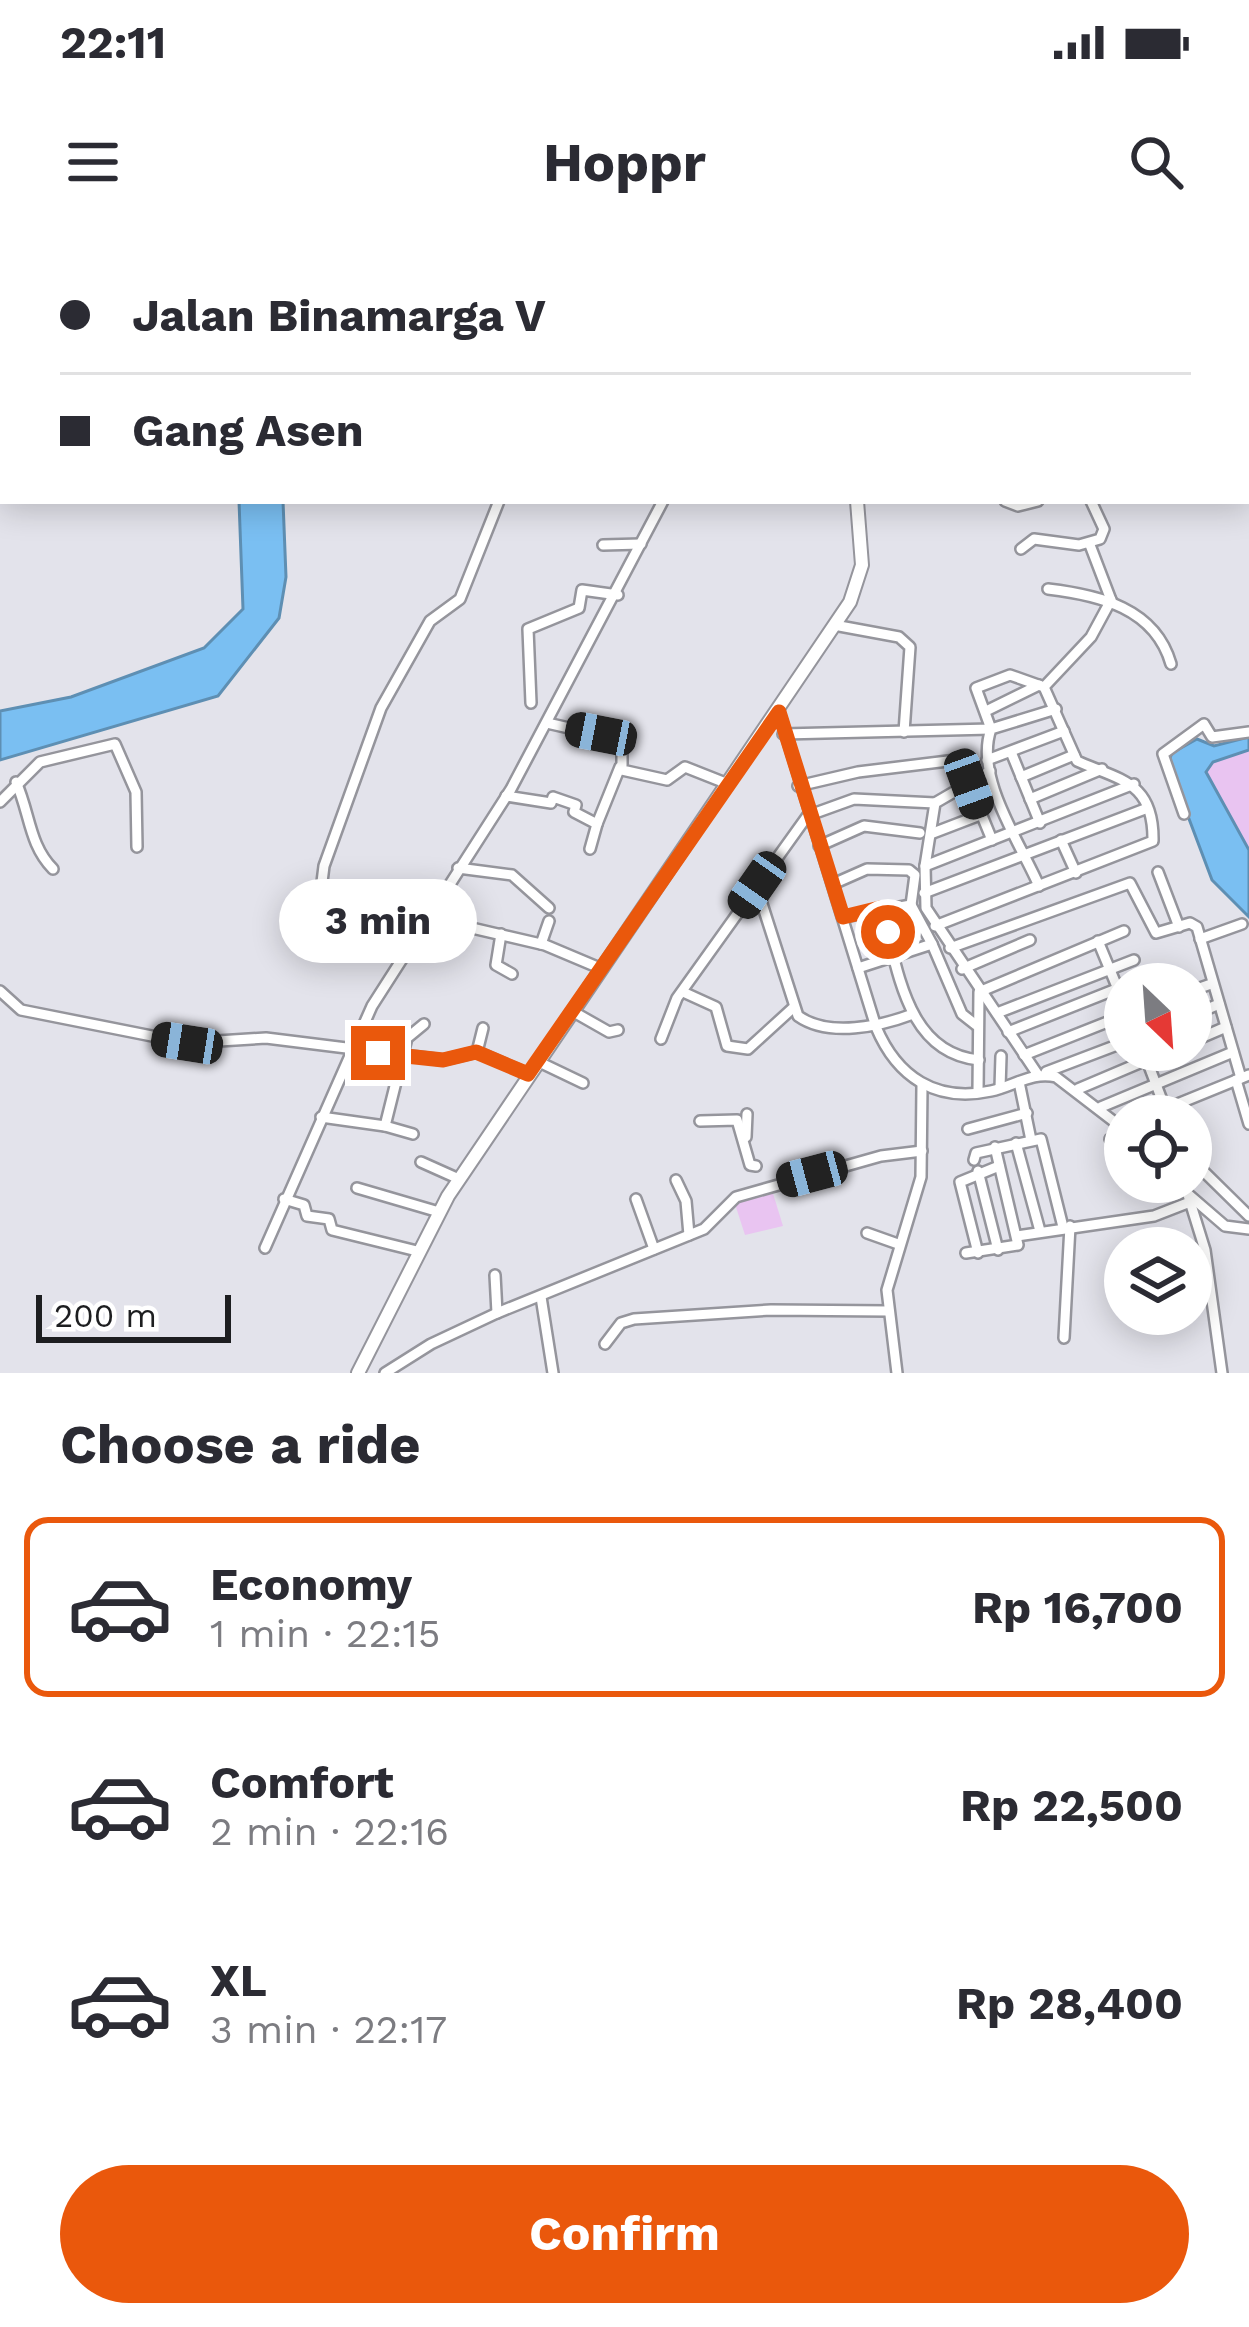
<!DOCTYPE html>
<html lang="en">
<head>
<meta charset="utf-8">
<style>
	:root { --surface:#fff; --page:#f7f7f7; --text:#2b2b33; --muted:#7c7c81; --line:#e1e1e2; --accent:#ea580c }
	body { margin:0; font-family:"Work Sans",sans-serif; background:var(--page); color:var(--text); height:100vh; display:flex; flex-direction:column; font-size:45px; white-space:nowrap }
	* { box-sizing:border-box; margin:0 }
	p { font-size:39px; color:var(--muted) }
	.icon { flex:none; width:66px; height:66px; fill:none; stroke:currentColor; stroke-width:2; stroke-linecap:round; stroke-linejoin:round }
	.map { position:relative; height:1133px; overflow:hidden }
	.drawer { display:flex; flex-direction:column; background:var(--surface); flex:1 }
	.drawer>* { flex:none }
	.hud { position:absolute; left:0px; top:0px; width:1251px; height:264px; box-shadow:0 6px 30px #0003; display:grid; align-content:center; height:264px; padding:0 60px; background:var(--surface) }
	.needle { width:78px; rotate:155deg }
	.controls { position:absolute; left:1104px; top:723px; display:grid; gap:24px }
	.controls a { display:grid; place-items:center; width:108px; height:108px; border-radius:50%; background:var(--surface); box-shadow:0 6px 30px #0003; font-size:60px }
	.scale { position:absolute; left:36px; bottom:30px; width:195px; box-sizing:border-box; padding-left:12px; border:6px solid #1d1e20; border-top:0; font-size:33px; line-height:42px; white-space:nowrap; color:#1d1e20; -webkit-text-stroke:9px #fff; paint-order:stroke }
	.end { position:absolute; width:54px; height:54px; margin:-27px; border:15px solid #ea580c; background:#fff; box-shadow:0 0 0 6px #fff }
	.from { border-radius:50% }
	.bubble { position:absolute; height:84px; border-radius:42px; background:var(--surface); box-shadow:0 6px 30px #0003; font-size:39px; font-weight:700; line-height:84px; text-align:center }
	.car { position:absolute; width:36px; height:72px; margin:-36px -18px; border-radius:15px; box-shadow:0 0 9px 3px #0007; background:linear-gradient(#222 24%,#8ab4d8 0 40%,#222 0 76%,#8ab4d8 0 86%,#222 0) }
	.hud b { display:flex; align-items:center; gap:42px; height:114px; font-size:45px }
	.hud b+b { border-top:3px solid var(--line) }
	.hud i { width:30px; height:30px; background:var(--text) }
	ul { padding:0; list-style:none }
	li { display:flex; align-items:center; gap:36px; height:180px; margin:0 24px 18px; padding:0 36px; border:6px solid transparent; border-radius:24px }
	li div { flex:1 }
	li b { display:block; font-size:45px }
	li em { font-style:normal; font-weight:700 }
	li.selected { border-color:var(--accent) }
	li>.icon { width:108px; height:108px; stroke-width:1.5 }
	h2 { padding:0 60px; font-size:54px; line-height:144px }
	.primary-button { display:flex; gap:24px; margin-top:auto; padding:24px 60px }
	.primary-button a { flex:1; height:138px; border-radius:72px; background:var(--accent); color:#fff; font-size:48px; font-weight:700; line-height:138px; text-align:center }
	.status { display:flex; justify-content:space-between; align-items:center; height:84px; padding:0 60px; background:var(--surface); direction:ltr }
	.status svg { height:33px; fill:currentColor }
	header { display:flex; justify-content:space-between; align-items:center; height:156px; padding:0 60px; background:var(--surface); font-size:54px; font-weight:700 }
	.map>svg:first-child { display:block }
</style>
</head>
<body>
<div class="status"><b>22:11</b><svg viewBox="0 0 49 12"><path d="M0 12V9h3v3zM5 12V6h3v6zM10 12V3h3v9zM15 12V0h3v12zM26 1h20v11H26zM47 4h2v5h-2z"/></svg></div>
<header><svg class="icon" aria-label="menu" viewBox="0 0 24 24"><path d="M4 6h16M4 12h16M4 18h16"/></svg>Hoppr<svg class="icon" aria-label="search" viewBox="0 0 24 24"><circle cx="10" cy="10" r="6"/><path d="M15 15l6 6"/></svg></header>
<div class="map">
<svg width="1249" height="1133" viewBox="0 0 1249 1133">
	<rect width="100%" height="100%" fill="#e3e3eb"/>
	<g fill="#e9c4f1">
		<polygon points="1249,510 1249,610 1205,532 1212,522"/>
		<polygon points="771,947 783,986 745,995 734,961"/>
	</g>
	<g fill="#7abff2" stroke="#5e8fb3" stroke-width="3">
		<polygon points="239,261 283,261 286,337 279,378 218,456 0,520 0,471 71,457 204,408 243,369"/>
		<polygon points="1249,497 1249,510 1213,522 1206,532 1249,610 1249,677 1212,640 1168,523 1172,513 1197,499 1214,506"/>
	</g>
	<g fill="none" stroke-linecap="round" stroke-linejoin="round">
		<defs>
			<g id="minor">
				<polyline points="51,0 51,3"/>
				<polyline points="997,0 997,3"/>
				<polyline points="108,3 108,0"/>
				<polyline points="1163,3 1163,0"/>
				<polyline points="0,109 3,109"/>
				<polyline points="1005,261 1018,266 1038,261"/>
				<polyline points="603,305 641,304"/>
				<polyline points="1090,305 1111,360"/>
				<polyline points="1021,309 1034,299 1079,305 1100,299 1104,289 1091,261"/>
				<path d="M1048,349C1099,355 1155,368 1171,424"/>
				<polyline points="834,385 899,397 910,407 904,492"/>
				<polyline points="1044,447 1091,397 1111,360"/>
				<polyline points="531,463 528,389 579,368 582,350 618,355"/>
				<polyline points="986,471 1039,445"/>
				<path d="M779,472L876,787C897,837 936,863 991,851C1014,846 1033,831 1056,837L1125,890"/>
				<polyline points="547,483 622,500 622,530 667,540 685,527 728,544"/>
				<path d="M783,494L991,489L976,448L1010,435L1044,447L1077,521C1119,540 1154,541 1153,601L935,686"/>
				<polyline points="1011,512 1040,583"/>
				<polyline points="987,520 1064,491"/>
				<polyline points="990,531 935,563 925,626 926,668 1038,835"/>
				<polyline points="1021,537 1074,515"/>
				<path d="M16,542C30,573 29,605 53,629"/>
				<polyline points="969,544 992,600"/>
				<polyline points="798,546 858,532 956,520"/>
				<polyline points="506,556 551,563 553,557 576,565 574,572 597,584 590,609"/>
				<polyline points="1030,559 1102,529"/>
				<polyline points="0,562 40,522 115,504 136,552 137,607"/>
				<polyline points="818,572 854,559 935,563"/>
				<polyline points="1184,574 1163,514 1204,484 1212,497 1249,492"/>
				<polyline points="597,584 620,527"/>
				<polyline points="933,593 980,575"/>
				<polyline points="1061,600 1076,633"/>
				<polyline points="819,606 864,586 920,593"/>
				<polyline points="925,626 1134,544"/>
				<polyline points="458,628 512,635 549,668"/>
				<polyline points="1158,632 1179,687"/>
				<polyline points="833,644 867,629 909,630 915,635 911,665"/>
				<path d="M756,645L798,776C829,798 881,786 913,774"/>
				<path d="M1039,646C1020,602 974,537 991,489L1056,469"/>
				<polyline points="924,653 1145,569"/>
				<path d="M881,668C898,727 905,813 979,820"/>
				<polyline points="843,677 911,665"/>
				<polyline points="429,678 545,705 602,729"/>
				<polyline points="501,694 496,725 512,734"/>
				<polyline points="1200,699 1242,684"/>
				<polyline points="1098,701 1125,766"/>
				<polyline points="541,704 549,681"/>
				<polyline points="932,704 962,774 976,785"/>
				<polyline points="950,708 1130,643 1156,693 1190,683 1197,687 1241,838"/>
				<polyline points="313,714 324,626 381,468 430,381 460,359 499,261"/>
				<polyline points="858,728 932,704 911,665"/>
				<polyline points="962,729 1030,700"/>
				<polyline points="0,751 21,770 187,803 266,798 443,820 477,812 528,834"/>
				<polyline points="1191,751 1211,744"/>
				<polyline points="683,752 716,767 727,806 748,809 794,767"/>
				<polyline points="572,771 609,792 618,790"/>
				<polyline points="997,773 1134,720"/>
				<polyline points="1191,776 1219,764"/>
				<polyline points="1008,792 1119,748"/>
				<polyline points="661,799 677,758 808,575"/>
				<polyline points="1191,802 1226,787"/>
				<polyline points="1143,810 1168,876"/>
				<polyline points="477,812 483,788"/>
				<polyline points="1024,815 1125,775"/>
				<polyline points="537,821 583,843"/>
				<polyline points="1046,832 1125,802"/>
				<polyline points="1236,840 1249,884"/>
				<polyline points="1019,842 1031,900"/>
				<polyline points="1000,848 1001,816"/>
				<polyline points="1078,849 1170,810"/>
				<polyline points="978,852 979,752 1124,691"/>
				<polyline points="1101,867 1233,812"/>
				<polyline points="1148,876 1249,835"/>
				<polyline points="321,877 385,886"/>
				<polyline points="700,881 737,880 750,925 756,926"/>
				<polyline points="1191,882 1201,908"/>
				<polyline points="968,889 1027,873"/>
				<polyline points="413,894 385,886 407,798 424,784"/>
				<polyline points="746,897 747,874"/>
				<polyline points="1110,899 1125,891"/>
				<polyline points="1016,903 1040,991"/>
				<polyline points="1191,919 1249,976"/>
				<polyline points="974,920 976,913 1041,899 1063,987"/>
				<polyline points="421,922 459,939"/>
				<polyline points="978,931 998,1010"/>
				<polyline points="676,940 686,961 689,995"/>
				<polyline points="1174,942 1225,986 1249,989"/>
				<polyline points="357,948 439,972"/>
				<polyline points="1188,955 1205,1010 1222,1133"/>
				<polyline points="284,959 304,965 307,976 329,979 332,990 417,1011"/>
				<polyline points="636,959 654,1009"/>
				<polyline points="867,993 898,1004"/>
				<polyline points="1017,996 1154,976 1190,962"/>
				<polyline points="265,1008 372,766 511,549 663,261"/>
				<polyline points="966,1013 1018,1005 995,907"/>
				<polyline points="978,1013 960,942 999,926"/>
				<polyline points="495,1035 497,1073"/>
				<polyline points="541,1057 553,1133"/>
				<polyline points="1064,1098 1070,986"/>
				<polyline points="605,1104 621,1083 634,1079 771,1070 889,1071"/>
				<polyline points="385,1133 431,1104 497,1073 704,989 736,957 881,916 922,911"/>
				<polyline points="897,1133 887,1050 921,937 922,846"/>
			</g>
			<g id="major">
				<polyline points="976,3 979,0"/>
				<polyline points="358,1133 448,956 850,362 862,325 857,261"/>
			</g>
		</defs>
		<use href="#minor" stroke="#95959c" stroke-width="14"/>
		<use href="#major" stroke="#95959c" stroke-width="16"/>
		<use href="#minor" stroke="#fff" stroke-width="9"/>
		<use href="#major" stroke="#fff" stroke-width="12"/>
	</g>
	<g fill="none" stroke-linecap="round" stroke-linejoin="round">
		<polyline stroke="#ea580c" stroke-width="15" points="378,813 443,820 476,812 528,834 779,472 843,677 880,668 888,692"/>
	</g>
</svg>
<div class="controls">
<a><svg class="needle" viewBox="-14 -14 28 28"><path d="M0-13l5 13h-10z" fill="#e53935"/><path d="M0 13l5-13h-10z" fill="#7c7c81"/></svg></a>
<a><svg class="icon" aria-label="locate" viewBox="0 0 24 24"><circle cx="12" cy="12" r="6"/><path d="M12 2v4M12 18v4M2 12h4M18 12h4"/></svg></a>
<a><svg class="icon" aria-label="layers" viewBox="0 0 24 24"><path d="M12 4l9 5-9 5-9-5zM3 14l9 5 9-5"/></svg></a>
</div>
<div class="scale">200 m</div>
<i class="end from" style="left:888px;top:692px"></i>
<i class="end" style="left:378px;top:813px"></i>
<div class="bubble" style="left:279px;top:639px;width:198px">3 min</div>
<i class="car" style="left:601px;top:494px;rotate:281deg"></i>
<i class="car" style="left:969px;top:544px;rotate:160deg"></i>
<i class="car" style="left:757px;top:645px;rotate:215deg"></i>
<i class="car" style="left:187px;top:803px;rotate:279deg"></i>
<i class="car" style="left:812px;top:934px;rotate:255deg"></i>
<div class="hud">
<b><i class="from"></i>Jalan Binamarga V</b>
<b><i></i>Gang Asen</b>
</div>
</div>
<section class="drawer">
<h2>Choose a ride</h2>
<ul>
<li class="selected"><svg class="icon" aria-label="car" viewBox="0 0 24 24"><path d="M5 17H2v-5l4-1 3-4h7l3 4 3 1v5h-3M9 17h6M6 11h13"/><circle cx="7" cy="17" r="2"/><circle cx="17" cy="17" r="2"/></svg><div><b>Economy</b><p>1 min · 22:15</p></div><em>Rp 16,700</em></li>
<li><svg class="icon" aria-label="car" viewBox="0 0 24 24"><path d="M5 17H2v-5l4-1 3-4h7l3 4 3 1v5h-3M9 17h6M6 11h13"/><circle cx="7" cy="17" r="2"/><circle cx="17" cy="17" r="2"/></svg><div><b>Comfort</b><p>2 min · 22:16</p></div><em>Rp 22,500</em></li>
<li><svg class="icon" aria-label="car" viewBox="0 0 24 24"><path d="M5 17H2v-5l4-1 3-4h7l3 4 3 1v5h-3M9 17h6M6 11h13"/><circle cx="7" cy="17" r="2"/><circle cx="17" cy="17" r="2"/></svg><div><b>XL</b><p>3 min · 22:17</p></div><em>Rp 28,400</em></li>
</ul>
<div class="primary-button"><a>Confirm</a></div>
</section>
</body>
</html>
